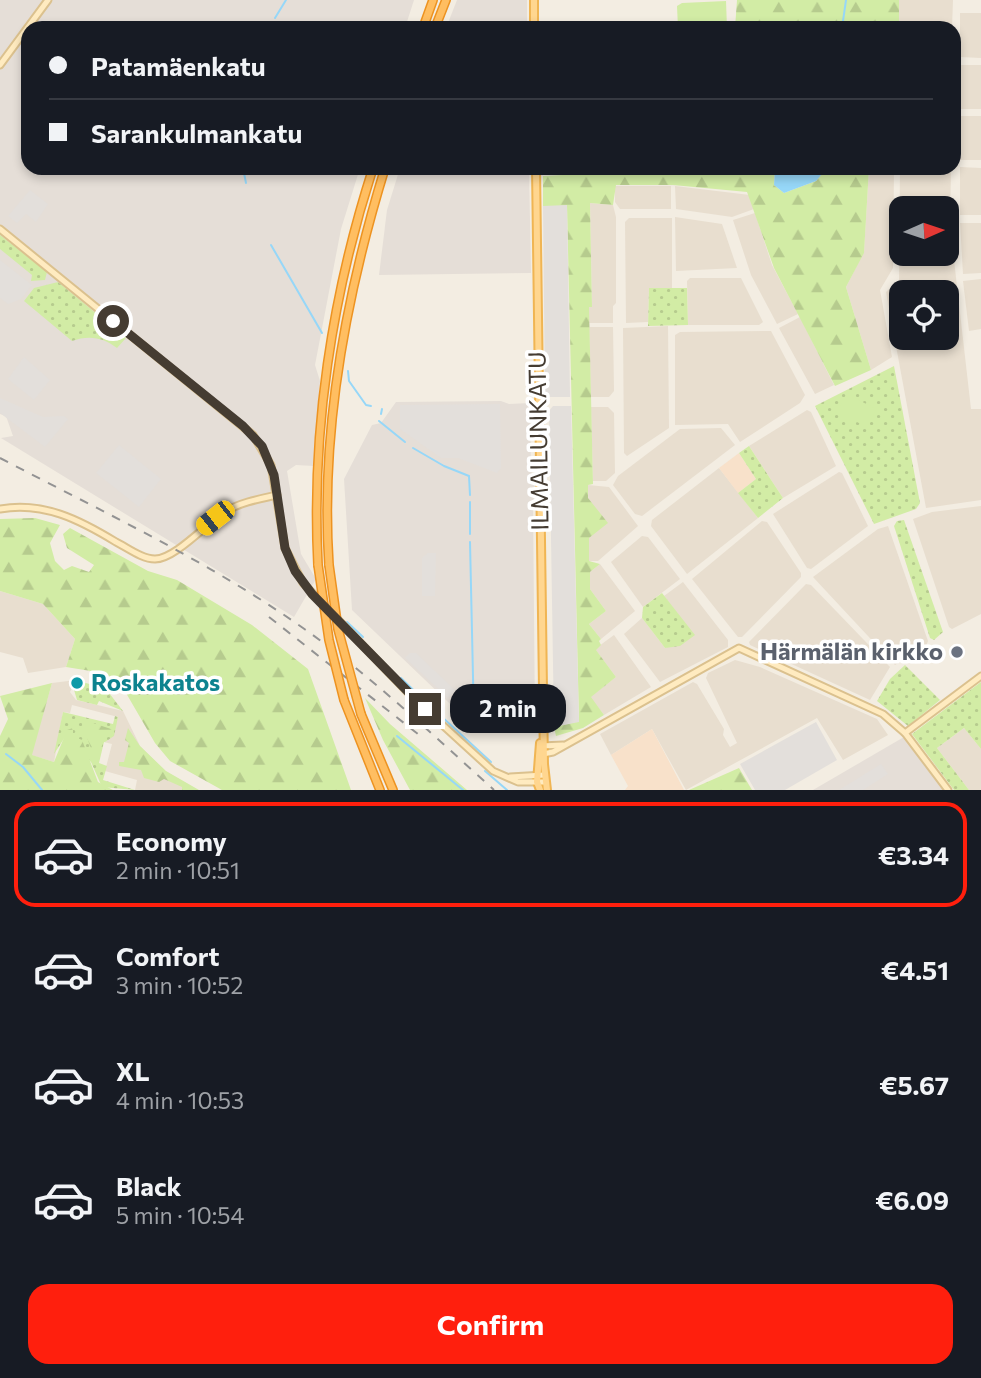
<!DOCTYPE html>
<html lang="en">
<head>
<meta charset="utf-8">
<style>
	:root { --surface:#171b24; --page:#242831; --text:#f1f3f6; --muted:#9ea1a6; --line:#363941; --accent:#ff1f0d }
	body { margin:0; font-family:Commissioner,sans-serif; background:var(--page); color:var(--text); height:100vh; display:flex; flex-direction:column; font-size:26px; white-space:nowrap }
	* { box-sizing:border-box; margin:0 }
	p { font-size:23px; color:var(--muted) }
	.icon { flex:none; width:38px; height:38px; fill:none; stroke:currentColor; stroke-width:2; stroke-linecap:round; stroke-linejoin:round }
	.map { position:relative; height:790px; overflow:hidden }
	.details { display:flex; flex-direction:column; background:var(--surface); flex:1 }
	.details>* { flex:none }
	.guide { position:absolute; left:21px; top:21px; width:940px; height:154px; border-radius:21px; box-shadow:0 4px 10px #0003; display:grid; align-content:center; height:154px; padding:0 28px; background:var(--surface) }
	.needle { width:46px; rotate:87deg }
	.controls { position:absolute; left:889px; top:196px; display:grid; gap:14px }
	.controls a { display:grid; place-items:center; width:70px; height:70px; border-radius:14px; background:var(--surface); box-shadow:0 4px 10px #0003; font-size:35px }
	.end { position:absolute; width:32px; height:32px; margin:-16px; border:9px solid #453c32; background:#fff; box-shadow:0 0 0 4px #fff }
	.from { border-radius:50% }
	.bubble { position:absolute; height:49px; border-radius:21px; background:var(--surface); box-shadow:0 4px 10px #0003; font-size:23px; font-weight:700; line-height:49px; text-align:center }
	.car { position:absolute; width:21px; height:42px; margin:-21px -10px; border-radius:9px; box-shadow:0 0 5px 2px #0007; background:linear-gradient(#f5c518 24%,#345 0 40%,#f5c518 0 76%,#345 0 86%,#f5c518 0) }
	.guide b { display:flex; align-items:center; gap:24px; height:66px; font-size:26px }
	.guide b+b { border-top:2px solid var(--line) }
	.guide i { width:18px; height:18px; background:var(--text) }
	ul { padding:12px 0 0; list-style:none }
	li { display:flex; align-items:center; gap:21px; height:105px; margin:0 14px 10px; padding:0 14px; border:4px solid transparent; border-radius:21px }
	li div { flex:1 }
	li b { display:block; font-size:26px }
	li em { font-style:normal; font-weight:700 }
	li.selected { border-color:var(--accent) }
	li>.icon { width:63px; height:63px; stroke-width:1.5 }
	.cta { display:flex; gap:14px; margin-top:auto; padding:14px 28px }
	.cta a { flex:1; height:80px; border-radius:21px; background:var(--accent); color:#fff; font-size:28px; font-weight:700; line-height:80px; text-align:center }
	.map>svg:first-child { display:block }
</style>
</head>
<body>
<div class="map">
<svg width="981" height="790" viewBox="0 0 981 790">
	<defs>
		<pattern id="grass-dots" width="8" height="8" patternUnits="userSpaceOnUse" patternTransform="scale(1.75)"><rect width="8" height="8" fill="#d2eca5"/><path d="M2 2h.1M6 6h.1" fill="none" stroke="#b6cb8e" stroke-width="1.8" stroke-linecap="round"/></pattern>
		<pattern id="forest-firs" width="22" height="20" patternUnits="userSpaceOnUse" patternTransform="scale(1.75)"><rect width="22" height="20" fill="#d2eca5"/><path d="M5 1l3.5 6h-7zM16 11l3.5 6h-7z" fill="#b6cb8e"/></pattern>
	</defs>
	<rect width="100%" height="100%" fill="#f3ede2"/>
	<g fill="#e8decf" fill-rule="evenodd">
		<polygon points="899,0 953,0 952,28 899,28"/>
		<polygon points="960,13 981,13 981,58 960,57"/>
		<rect x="960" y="65" width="21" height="44"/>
		<rect x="960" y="116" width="21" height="44"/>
		<polygon points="960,167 981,168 981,215 960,215"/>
		<polygon points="869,168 894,168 893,268 880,290 892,357 871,370 846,287 864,252"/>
		<path d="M900,168H951L950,225L971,409H981V500L926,508L886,292L899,280ZM901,208H947V254H901ZM901,292H947V338H901Z"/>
		<polygon points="615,186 671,186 671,209 620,209 615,202"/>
		<polygon points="675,186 750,195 754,209 732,217 676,209"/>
		<polygon points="590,203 613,205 616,217 616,303 613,306 613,323 589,323 589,307 592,306"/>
		<polygon points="755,213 772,265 798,314 777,324 751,275 733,220"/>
		<polygon points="675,217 722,224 737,268 676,271"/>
		<polygon points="629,218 672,218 672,288 649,288 648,322 626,323 625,222"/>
		<polygon points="960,223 981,223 981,273 963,274"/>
		<polygon points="690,278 741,278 763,322 759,325 688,325 687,281"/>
		<polygon points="981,279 981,329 969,331 963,281"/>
		<polygon points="800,317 834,385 815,394 779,328"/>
		<polygon points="668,326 669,428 627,456 624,453 623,328"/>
		<polygon points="589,327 613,327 614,391 609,397 591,397"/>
		<polygon points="771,331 805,395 800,403 740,442 728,424 675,425 675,335 680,332"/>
		<polygon points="591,407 608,407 614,413 615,473 606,481 593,481"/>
		<polygon points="807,410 811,412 836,466 783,498 749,446"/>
		<polygon points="721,428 735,445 642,516 635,514 613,485 618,476 680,429"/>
		<polygon points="719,468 758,518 687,574 651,526 652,520"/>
		<polygon points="839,472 842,473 868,526 811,569 807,568 773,514"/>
		<polygon points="588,485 609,487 638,526 598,561 589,561"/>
		<polygon points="981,506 981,614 952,629 949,627 913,519 932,512"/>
		<polygon points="762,521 767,522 801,573 801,577 742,637 738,637 692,579"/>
		<polygon points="888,526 928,641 926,646 895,665 813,577 878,529"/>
		<polygon points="642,536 648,537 680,579 643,607 611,562"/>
		<polygon points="600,564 635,611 601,639 589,624 606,611 590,589 590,572"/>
		<polygon points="683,582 728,640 728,647 660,682 624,634 642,618 665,648 694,635 664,596"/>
		<polygon points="806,584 811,585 890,667 870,700 750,645 749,642"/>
		<polygon points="0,591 43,604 75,639 66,667 28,673 23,658 0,652"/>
		<polygon points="614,635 651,687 604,715 590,697 616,677 595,649"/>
		<polygon points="735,660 760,667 877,719 888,735 843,760 817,718 686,790 652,729 611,755 600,734 693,682 697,684 724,729 723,735 730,747 737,743 706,678 708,673"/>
		<polygon points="76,680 70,692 76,700 123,711 140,746 165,771 198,790 135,790 137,780 105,771 112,744 105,742 118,717 72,705 70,713 63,712 54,762 31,755 52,683"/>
		<polygon points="964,728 981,749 981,790 969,790 937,748"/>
	</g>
	<g fill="#f8e1ca">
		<polygon points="739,453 756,479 738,493 719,468"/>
		<polygon points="652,729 684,790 625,790 628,786 611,755"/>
	</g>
	<g fill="#e5ded7">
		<polygon points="0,0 414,0 405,28 28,28 28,168 360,168 341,229 315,365 320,381 314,466 296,465 287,471 301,554 316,579 294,617 1,438 13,436 6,416 0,414"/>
		<polygon points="457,0 527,0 527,28 446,28"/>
		<polygon points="400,168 529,168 531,273 379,275 387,210"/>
		<polygon points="501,401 509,404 530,403 531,470 536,490 533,502 535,723 470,723 352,610 344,479 372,425 381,423 396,402"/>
		<polygon points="904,737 944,790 813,790"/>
	</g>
	<g fill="url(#grass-dots)">
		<polygon points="0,235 47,272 45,280 31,281 32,275 0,249"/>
		<path d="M58,282L126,338L117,348C103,337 88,335 72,341L24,301L34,288Z"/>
		<polygon points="649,288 687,288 688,325 648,326"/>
		<polygon points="894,366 920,503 916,509 874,524 815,406"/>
		<polygon points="749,446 783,498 758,518 738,493 756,479 739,453"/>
		<polygon points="904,520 943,632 934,640 930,638 894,526 897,521"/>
		<polygon points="662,593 695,635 680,646 665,648 642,618 643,607"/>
		<polygon points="905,665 940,700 908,726 877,701 890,679"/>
		<polygon points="76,680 106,689 123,711 99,701 97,705 77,700 72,683 78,687 81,684"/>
		<polygon points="981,682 981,749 964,728 937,748 969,790 954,790 912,734"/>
		<polygon points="63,712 113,724 115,716 118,717 114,736 105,742 112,744 104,742 99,763 107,766 103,780 135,790 102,787 91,762 65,737 54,754"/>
	</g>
	<g fill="url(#forest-firs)">
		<polygon points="737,0 899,0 899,28 735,28"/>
		<polygon points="699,168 739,168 745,171 745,168 775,168 774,185 784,193 816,181 822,174 822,168 869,168 864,253 846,287 871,370 835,386 774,268 747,192 673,185 616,185 613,205 590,203 592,307 589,307 593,484 588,485 588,498 608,523 589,538 589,561 600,564 590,572 590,589 606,611 589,624 601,639 599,641 601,645 596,650 616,677 591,697 604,715 583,728 556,736 554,727 579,721 567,206 543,206 543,176"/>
		<polygon points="35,518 60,525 50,543 55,561 64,570 72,566 89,572 94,565 67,548 63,534 70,528 148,571 177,580 252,625 308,669 351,790 222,790 170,761 155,743 126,693 115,681 103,673 66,667 75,639 43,604 0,591 0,519"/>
		<polygon points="52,683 32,755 54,762 67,730 73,728 73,736 82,740 98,782 113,790 0,790 0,736 8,719 0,696"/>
		<polygon points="365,698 390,724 467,790 410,790 383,740"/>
		<polygon points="87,721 114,730 112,735 106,735 96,762 82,724"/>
		<polygon points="128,728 140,746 166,771 199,790 182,790 182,787 164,779 159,782 144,778 141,770 119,766 119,762 124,762 129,743 125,740"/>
		<polygon points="739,768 752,790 689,790"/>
	</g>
	<g fill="#d2eca5">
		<polygon points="726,1 727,28 678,28 677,6 682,3"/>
		<polygon points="847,394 876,409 867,427 837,412"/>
	</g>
	<g fill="#e3dfdb">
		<polygon points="30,190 48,204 36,222 26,214 17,223 8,216"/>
		<polygon points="567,205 570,397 550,397 545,393 543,206"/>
		<polygon points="0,260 32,285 21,299 8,304 0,298"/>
		<polygon points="24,357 50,380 34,400 8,379"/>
		<polygon points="0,398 43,417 64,416 68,419 45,447 0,413"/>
		<polygon points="500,404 501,468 497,473 458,458 441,458 400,429 400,405"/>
		<polygon points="553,406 571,406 579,722 554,727 549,411"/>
		<polygon points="119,445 161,479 139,507 96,473"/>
		<polygon points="428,553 436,553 435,596 422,596 422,558"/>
		<polygon points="410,653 416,653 455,690 448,698 405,658"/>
		<polygon points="816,722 837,760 785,790 755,790 740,764"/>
		<polygon points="881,764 888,774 863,790 839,790"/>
	</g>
	<polygon fill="#96d7f8" points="775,168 822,168 822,174 816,181 784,193 774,185"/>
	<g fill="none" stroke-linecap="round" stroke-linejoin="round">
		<g stroke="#96d7f8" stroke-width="2">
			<polyline points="275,18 286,0"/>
			<polyline points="842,28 846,0"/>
			<polyline points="243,168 246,183"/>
			<polyline points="271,245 322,333"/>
			<polyline points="348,371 349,381 366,405 371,406"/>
			<polyline points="381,414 382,409"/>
			<polyline points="379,421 405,442"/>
			<polyline points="413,448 444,466 469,476 470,495"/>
			<polyline points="470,502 470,534"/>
			<polyline points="470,542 474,722 470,727"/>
			<polyline points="347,622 363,637"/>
			<polyline points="401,678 438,714"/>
			<polyline points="442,717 491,762"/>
			<polyline points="397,736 463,790"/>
			<polyline points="6,754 23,767 42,790"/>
			<polyline points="485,771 507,790"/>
		</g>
		<defs>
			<g id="secondary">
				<polyline points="0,65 48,0"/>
				<polyline points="0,229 253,435 271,465 285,548 303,583 414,699 493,771 518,782 545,782"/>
				<path d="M0,509C43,501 80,520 116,542C128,548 142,559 155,559C175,559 207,523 226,511C242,502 259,499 277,495"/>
				<polyline points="905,733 981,676"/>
				<polyline points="541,746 563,745"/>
				<polyline points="543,754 553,752 739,648 883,714 905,733 948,790"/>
				<polyline points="510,777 544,775"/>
			</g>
			<g id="primary">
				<polyline points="534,0 534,28"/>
				<polyline points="536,168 544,764 547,790"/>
				<polyline points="540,790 537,782 540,743"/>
			</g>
			<g id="highway">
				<polyline points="423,28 433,0"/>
				<polyline points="435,28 446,0"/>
				<path d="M318,565C311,432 332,295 373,168"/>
				<path d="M329,565C320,432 346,295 385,168"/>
				<polyline points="344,700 380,790"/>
				<polyline points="361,714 393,790"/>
			</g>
		</defs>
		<use href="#secondary" stroke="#dbc18e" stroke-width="9"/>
		<use href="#primary" stroke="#f0b553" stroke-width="10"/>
		<use href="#highway" stroke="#ed9321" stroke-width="10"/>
		<use href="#secondary" stroke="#ffebc0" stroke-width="5"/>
		<use href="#primary" stroke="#ffd68f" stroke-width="6"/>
		<use href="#highway" stroke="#ffbe61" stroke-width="7"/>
		<g stroke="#939393" stroke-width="2" stroke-dasharray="9 9" stroke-linecap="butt">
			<path d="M0,458C103,512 208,561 303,628C371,676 432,734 494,790"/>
			<polyline points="269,617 423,738"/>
		</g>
		<defs>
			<g id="highway-bridge">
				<polyline points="318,565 329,640 344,700"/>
				<polyline points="329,565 338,629 361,714"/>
			</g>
		</defs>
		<use href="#highway-bridge" stroke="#ed9321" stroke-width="10" stroke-linecap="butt"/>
		<use href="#highway-bridge" stroke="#ffbe61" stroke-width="7"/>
	</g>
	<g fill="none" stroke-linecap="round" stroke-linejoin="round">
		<polyline stroke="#453c32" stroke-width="9" points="113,321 243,426 262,446 274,475 285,548 295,571 312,594 425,709"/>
	</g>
	<circle fill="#6b7280" stroke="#fff" stroke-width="2.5" cx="957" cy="652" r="7"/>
	<circle fill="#0f9aa8" stroke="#fff" stroke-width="2.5" cx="77" cy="683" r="7"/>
	<g text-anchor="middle" stroke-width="7" stroke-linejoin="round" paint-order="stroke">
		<g font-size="24" fill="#453c32" stroke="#fff">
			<text transform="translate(539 441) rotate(-91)" y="8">ILMAILUNKATU</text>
		</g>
		<g font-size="24" font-weight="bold" fill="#5b616d" stroke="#fff" text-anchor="end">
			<text x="943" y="660">Härmälän kirkko</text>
		</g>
		<g font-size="24" font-weight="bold" fill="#0d838f" stroke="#fff" text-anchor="start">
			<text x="91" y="691">Roskakatos</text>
		</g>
	</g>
</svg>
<div class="controls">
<a><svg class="needle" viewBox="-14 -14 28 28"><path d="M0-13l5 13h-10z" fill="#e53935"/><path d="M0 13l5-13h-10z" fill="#9ea1a6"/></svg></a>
<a><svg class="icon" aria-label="locate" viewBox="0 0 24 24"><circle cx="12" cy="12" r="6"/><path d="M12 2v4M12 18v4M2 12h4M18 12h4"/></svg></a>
</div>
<i class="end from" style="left:113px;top:321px"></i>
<i class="end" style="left:425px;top:709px"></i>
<div class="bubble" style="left:450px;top:684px;width:116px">2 min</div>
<i class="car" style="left:215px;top:518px;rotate:232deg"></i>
<div class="guide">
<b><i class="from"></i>Patamäenkatu</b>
<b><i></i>Sarankulmankatu</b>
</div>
</div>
<section class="details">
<ul>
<li class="selected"><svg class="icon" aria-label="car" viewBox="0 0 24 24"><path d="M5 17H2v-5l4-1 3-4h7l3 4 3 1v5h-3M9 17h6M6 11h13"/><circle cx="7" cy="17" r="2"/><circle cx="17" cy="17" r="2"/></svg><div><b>Economy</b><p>2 min · 10:51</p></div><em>€3.34</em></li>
<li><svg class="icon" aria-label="car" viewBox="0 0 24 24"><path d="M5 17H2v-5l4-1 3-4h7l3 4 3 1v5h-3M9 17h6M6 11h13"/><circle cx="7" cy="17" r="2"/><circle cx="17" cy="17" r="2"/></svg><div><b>Comfort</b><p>3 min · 10:52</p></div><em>€4.51</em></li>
<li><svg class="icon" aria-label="car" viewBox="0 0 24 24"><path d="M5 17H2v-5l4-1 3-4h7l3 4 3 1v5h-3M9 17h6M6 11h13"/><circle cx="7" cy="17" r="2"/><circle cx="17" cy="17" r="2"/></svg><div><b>XL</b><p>4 min · 10:53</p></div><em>€5.67</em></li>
<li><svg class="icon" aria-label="car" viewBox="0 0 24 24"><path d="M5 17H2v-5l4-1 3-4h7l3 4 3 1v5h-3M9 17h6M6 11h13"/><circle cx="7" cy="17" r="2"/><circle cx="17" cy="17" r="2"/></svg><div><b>Black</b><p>5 min · 10:54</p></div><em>€6.09</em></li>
</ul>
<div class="cta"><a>Confirm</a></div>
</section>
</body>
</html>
